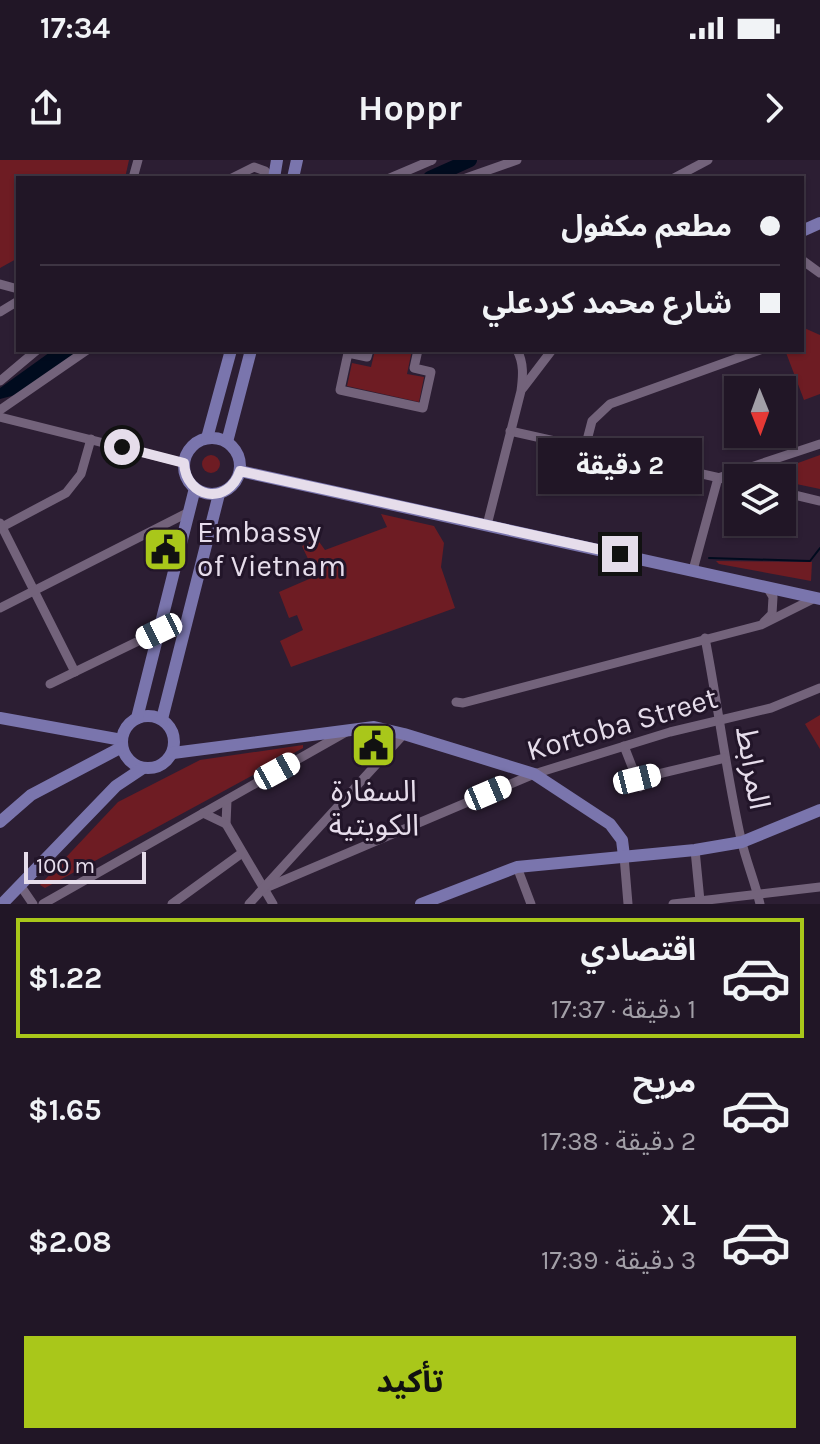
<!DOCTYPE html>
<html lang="ar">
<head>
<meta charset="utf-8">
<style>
	:root { --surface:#211626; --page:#2d2332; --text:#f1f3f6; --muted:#a29fa7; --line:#3e3543; --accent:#a9c71a }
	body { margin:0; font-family:Karla,"Noto Sans Arabic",sans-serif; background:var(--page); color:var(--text); direction:rtl; height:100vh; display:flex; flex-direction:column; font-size:30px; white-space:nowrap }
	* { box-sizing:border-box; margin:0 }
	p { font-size:26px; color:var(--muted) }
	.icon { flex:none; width:44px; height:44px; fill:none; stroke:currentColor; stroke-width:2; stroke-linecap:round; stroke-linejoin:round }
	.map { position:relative; height:744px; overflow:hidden; direction:ltr }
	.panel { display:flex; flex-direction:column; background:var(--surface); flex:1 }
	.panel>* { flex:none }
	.banner { position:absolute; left:16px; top:16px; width:788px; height:176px; border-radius:0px; box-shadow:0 2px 6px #0004,0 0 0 2px var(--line); direction:rtl; display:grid; align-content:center; height:176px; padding:0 24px; background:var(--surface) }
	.needle { width:52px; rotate:179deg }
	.controls { position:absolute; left:724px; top:216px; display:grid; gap:16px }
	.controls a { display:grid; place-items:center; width:72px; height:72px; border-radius:0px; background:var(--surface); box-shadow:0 2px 6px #0004,0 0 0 2px var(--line); font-size:40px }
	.scale { position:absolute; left:24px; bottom:20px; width:122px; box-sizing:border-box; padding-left:8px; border:4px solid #e6ddeb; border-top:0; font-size:22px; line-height:28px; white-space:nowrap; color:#e6ddeb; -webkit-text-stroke:6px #221529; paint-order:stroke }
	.end { position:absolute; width:36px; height:36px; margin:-18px; border:10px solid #e6ddeb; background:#111; box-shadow:0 0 0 4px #111 }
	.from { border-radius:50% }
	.bubble { position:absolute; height:56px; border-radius:0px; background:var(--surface); box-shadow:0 2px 6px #0004,0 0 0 2px var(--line); font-size:26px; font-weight:700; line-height:56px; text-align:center; direction:rtl }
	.car { position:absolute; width:24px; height:48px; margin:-24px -12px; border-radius:10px; box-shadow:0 0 6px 2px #0007; background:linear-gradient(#fff 24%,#345 0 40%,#fff 0 76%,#345 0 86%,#fff 0) }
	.banner b { display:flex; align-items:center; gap:28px; height:76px; font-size:30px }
	.banner b+b { border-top:2px solid var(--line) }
	.banner i { width:20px; height:20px; background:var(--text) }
	ul { padding:14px 0 0; list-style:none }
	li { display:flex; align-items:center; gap:24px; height:120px; margin:0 16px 12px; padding:0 8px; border:4px solid transparent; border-radius:0px }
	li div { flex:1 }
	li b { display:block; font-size:30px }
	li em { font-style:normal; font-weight:700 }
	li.current { border-color:var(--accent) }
	li>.icon { width:72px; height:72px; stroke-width:1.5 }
	.cta { display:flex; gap:16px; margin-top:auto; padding:16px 24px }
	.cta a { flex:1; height:92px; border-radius:0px; background:var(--accent); color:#111; font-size:32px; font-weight:700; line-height:92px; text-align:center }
	.status { display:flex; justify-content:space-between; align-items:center; height:56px; padding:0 40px; background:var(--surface); direction:ltr }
	.status svg { height:22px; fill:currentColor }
	header { display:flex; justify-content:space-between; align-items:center; height:104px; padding:0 24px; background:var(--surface); font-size:36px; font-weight:700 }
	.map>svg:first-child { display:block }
</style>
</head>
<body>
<div class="status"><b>17:34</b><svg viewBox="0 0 49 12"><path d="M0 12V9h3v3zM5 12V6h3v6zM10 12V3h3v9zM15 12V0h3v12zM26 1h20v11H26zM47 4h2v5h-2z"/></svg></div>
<header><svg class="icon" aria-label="forward" viewBox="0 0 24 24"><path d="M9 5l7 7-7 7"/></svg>Hoppr<svg class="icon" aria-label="share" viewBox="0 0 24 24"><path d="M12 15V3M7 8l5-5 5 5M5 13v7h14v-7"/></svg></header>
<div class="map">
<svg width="820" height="744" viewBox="0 0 820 744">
	<rect width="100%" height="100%" fill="#2c1e33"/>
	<g fill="#6e1c23">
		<polygon points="0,0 129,0 125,18 18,18 18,98 0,108"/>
		<polygon points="802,167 820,175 820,234 804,240 785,190 802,190"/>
		<polygon points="375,190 412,190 407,214 424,217 419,242 347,226 352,203 371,207"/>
		<polygon points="820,295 820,329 782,321 782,318 771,318 773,312"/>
		<circle cx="211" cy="304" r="9"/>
		<polygon points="381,354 434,366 444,383 441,407 455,448 291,507 280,481 303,470 297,455 289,458 279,432 316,416 302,386 317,379 325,390 387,367"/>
		<polygon points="716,401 812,402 811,421 719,404"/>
		<polygon points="820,555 820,589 805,564"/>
		<polygon points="303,585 303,588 45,728 40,725 118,642 200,600"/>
	</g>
	<polygon fill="#000b1e" points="53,190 79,190 19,234 0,239 0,228"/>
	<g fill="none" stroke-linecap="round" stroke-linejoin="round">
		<polyline stroke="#000b1e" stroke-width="2" points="709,398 810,401 820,388"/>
		<polyline stroke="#000b1e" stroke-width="14" points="430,18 470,0"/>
		<g stroke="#73637b" stroke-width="9">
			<polyline points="133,18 138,0"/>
			<polyline points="232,18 254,7 265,11 271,18"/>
			<polyline points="390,18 432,0"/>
			<polyline points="466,18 517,0"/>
			<polyline points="674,18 708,0"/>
			<polyline points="802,100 820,113"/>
			<polyline points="0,124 18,129"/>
			<polyline points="0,152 18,141"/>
			<polyline points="369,190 367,197 348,193 340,230 423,248 431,212 414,208 418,190"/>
			<polyline points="0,221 37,190"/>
			<polyline points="523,228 552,190"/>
			<polyline points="0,250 87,190"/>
			<polyline points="0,257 184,303"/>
			<polyline points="510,271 738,322"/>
			<polyline points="585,288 592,261 610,244 760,190"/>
			<polyline points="782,332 820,341"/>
			<polyline points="0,363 75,512"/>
			<path d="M487,365L521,231C523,216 524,203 517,190"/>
			<polyline points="0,368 66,333 81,314 91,279"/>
			<polyline points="693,410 718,318 820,284"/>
			<polyline points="0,448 189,352"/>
			<polyline points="764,462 772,454 773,437 767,427"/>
			<path d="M705,478C718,545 726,612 741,679C746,701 755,722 760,744"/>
			<polyline points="50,524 159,471"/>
			<polyline points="456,542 463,543 761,465 815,438"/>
			<polyline points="624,586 640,627"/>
			<polyline points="637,619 725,598"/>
			<polyline points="227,640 226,664 273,744"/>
			<polyline points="203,653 226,664"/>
			<polyline points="695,690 700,741"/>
			<polyline points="624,696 628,744"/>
			<polyline points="517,707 531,744"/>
			<polyline points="20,725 33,744"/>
			<polyline points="263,729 534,614 670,572 771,548 820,528"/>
			<polyline points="43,744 346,572"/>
			<polyline points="172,744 242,693"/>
			<polyline points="249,744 404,574"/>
			<polyline points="673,744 820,727"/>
		</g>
		<g stroke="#7a75ad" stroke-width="12">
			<polyline points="274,18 277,0"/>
			<polyline points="293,18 297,0"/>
			<polyline points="802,71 820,63"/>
			<circle cx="212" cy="306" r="28"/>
			<polyline points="207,278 231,190"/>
			<polyline points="227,282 251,190"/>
			<polyline points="240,311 820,439"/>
			<circle cx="148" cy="582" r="26"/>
			<polyline points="0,558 122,580"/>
			<polyline points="137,558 195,328"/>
			<polyline points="162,559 219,334"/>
			<polyline points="173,593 374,567 404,574 534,614 610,664 622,680 624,696"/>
			<polyline points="0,662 31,635 122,587"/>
			<polyline points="2,744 116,626 143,608"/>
			<polyline points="421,744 517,707 695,690 742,682 820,650"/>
		</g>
	</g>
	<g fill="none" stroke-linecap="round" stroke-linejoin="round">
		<path stroke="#e6ddeb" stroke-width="10" d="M122,287L184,303C186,339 228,346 240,311L620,394"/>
	</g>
	<defs>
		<symbol id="civic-square" viewBox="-11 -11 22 22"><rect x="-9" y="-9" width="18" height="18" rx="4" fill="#a9c71a" stroke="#221529"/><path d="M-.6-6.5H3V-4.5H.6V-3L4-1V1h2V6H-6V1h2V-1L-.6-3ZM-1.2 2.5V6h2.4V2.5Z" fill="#111"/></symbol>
	</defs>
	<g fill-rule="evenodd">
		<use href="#civic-square" x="140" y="364" width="51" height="51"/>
		<use href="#civic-square" x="348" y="560" width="51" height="51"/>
	</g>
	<g text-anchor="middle" stroke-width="6" stroke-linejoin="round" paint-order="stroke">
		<g font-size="30" fill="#e6ddeb" stroke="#221529" text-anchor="start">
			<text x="197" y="382">Embassy<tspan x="197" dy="34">of Vietnam</tspan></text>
			<text x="374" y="641" text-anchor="middle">السفارة<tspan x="374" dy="34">الكويتية</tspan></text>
		</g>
		<g font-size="30" fill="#e6ddeb" stroke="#221529">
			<text transform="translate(622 564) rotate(-16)" y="10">Kortoba Street</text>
			<text transform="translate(753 608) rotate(80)" y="10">المرابط</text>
		</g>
	</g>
</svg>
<div class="controls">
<a><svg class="needle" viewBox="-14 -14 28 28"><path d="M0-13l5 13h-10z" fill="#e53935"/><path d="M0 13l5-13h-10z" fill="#a29fa7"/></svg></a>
<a><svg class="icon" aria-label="layers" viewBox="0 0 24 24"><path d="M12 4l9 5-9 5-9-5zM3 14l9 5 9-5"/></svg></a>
</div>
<div class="scale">100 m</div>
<i class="end from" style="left:122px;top:287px"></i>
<i class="end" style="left:620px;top:394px"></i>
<div class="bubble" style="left:538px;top:278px;width:164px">2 دقيقة</div>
<i class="car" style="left:159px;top:471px;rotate:244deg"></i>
<i class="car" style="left:277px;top:611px;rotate:61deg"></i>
<i class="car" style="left:637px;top:619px;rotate:76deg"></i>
<i class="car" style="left:488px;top:633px;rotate:67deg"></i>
<div class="banner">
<b><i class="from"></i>مطعم مكفول</b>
<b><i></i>شارع محمد كردعلي</b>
</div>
</div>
<section class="panel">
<ul>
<li class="current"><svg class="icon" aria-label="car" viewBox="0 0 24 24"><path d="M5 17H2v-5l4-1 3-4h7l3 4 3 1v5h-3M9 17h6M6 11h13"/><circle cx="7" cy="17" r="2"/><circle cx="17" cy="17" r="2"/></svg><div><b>اقتصادي</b><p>1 دقيقة · 17:37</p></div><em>$1.22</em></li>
<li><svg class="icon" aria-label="car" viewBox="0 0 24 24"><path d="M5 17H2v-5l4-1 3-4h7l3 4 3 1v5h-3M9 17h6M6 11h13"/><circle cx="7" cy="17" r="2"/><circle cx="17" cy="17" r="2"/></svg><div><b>مريح</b><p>2 دقيقة · 17:38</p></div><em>$1.65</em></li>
<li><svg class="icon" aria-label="car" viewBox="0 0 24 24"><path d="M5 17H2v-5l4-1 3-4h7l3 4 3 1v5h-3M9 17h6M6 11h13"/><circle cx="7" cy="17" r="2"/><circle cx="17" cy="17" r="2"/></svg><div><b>XL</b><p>3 دقيقة · 17:39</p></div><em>$2.08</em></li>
</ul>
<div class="cta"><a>تأكيد</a></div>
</section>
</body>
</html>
